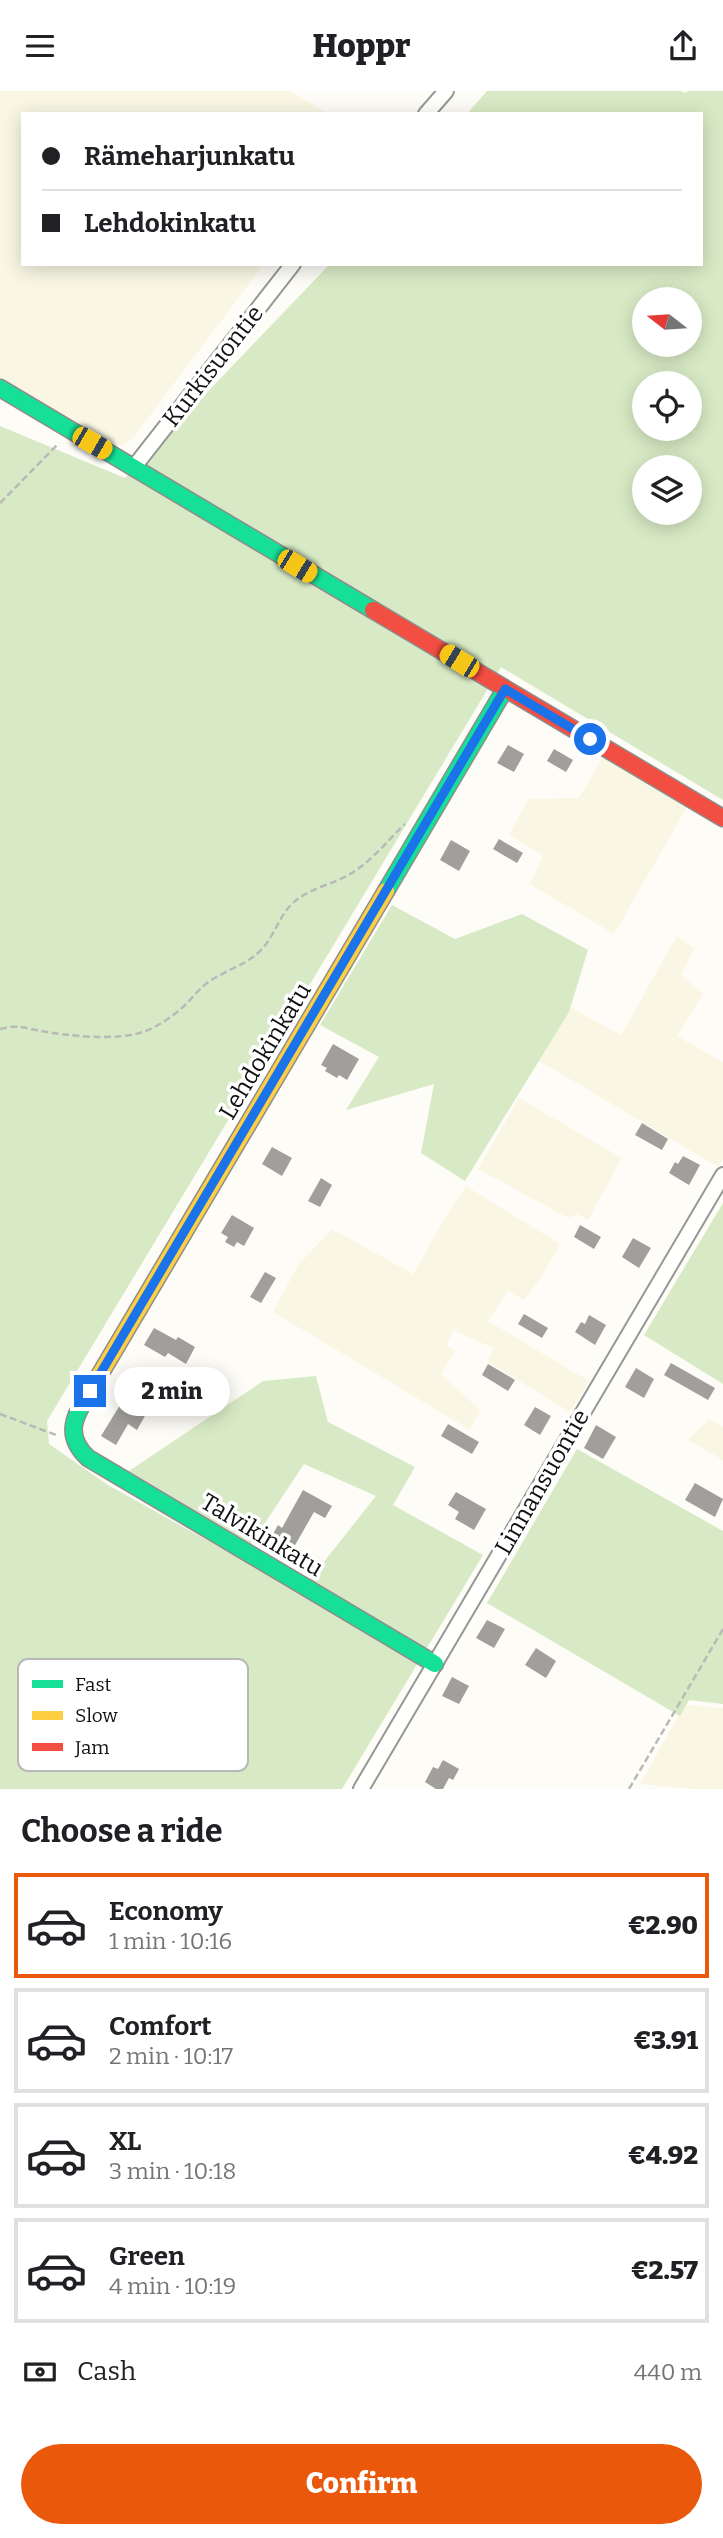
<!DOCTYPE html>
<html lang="en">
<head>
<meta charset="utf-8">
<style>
	:root { --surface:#fff; --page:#f2f2f2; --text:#202124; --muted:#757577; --line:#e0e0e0; --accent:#ea580c }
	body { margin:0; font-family:Bitter,serif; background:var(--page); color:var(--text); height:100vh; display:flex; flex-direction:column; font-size:26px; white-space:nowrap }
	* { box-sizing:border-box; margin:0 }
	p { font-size:23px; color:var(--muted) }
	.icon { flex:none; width:38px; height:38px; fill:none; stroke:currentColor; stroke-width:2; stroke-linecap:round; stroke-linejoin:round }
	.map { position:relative; height:1698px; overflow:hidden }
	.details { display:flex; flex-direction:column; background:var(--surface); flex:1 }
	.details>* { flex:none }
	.hud { position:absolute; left:21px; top:21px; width:682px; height:154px; border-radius:0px; box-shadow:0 4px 18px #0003; display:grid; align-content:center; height:154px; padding:0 21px; background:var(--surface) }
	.needle { width:46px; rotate:287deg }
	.tools { position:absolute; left:632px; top:196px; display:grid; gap:14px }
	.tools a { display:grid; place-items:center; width:70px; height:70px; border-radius:50%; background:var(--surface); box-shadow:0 4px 18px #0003; font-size:35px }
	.end { position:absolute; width:32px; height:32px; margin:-16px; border:9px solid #1a73e8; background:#fff; box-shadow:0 0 0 4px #fff }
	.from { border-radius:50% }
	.bubble { position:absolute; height:49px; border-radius:24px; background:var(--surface); box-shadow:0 4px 18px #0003; font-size:23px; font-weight:800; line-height:49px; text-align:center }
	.car { position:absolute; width:21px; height:42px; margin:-21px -10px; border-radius:9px; box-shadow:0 0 5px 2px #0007; background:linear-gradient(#f5c518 24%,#345 0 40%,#f5c518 0 76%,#345 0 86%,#f5c518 0) }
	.hud b { display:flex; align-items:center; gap:24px; height:66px; font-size:26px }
	.hud b+b { border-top:2px solid var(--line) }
	.hud i { width:18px; height:18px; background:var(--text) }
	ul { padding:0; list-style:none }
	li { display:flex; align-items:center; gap:21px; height:105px; margin:0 14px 10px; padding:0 7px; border:4px solid var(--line); border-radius:0px }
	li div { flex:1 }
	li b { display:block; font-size:26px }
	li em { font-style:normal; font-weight:800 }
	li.current { border-color:var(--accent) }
	li>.icon { width:63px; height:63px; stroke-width:1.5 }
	h2 { padding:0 21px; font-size:32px; line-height:84px }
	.pay { display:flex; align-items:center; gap:18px; height:77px; padding:0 21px; font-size:26px }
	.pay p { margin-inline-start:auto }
	.cta { display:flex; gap:14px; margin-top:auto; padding:14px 21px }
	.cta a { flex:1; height:80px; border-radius:42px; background:var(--accent); color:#fff; font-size:28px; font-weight:800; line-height:80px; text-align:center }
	header { display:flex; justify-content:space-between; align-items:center; height:91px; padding:0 21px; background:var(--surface); font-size:32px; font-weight:800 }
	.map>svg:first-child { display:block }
</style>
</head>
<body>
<header><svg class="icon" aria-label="menu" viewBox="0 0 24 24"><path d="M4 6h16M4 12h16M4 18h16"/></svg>Hoppr<svg class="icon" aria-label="share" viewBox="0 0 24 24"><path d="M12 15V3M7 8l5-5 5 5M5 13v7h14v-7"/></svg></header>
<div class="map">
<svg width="723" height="1698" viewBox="0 0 723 1698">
	<rect width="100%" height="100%" fill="#fdfcf7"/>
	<g fill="#f9f7e4">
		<polygon points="0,0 290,0 328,23 23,23 23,173 264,173 133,347 121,355 87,340 0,287"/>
		<polygon points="603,665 687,716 614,843 530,793 543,764 509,744 528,708 579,707"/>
		<polygon points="677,845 694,858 681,884 703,903 677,945 723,971 723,1068 718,1076 538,969 571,917 621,944"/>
		<polygon points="519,1007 622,1067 588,1129 577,1123 568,1127 478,1078"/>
		<polygon points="466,1095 560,1153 543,1184 524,1209 508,1200 488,1230 589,1290 570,1321 488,1271 493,1257 453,1239 447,1254 455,1260 441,1283 480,1319 470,1339 273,1221 298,1174 332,1138 413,1183 448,1122"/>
		<polygon points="709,1328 723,1336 723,1369 688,1349"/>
		<polygon points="685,1614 723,1617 723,1698 695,1698 640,1693"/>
	</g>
	<g fill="#d8eac5" fill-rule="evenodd">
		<path d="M487,0H681L685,2L688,0H723V709L501,576L47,1330L49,1353L108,1394L300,1501L376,1405L304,1373L251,1453L129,1380L263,1290L316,1285L328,1331L415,1376L393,1414L483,1464L342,1698H0V335L125,387L330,173H702V23H467ZM644,208H690V254H644ZM644,292H690V338H644ZM644,376H690V422H644Z"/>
		<polygon points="392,814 455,848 522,823 588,859 569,921 465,1090 421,1062 434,993 346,1019 379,966 320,934"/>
		<polygon points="723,1112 723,1293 644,1244"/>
		<polygon points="577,1358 723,1440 723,1613 689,1609 680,1625 487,1512"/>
	</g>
	<g fill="#a19f9c">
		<polygon points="508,654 524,663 514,681 497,672"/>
		<polygon points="554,658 573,669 566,681 547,670"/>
		<polygon points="499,748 523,762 517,772 493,758"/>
		<polygon points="451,749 470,760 459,780 440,769"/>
		<polygon points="333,953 359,968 347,989 339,984 337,987 325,980 327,977 321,974"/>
		<polygon points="642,1032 668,1048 662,1059 635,1044"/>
		<polygon points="272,1056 292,1067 282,1085 262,1073"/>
		<polygon points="683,1065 700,1074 689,1094 669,1082 675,1071 678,1073"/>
		<polygon points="321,1087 332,1094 320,1116 308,1110"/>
		<polygon points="232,1124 254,1137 244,1155 237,1151 234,1156 225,1151 228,1146 221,1142"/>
		<polygon points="580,1134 601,1146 594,1158 574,1146"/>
		<polygon points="633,1147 651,1157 639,1177 622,1166"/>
		<polygon points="265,1181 276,1187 261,1212 250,1206"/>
		<polygon points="524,1223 548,1237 542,1247 518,1233"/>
		<polygon points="589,1224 606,1234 595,1254 575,1241 581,1231 585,1233"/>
		<polygon points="154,1237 176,1249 178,1246 195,1256 186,1273 168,1262 165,1266 144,1254"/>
		<polygon points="671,1272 715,1297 708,1309 664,1284"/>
		<polygon points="488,1273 515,1289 508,1300 482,1284"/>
		<polygon points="636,1277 654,1288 644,1307 625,1296"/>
		<polygon points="128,1301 151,1314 137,1339 128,1333 116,1354 101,1345"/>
		<polygon points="535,1316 551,1325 540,1344 524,1334"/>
		<polygon points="448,1333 479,1351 472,1363 441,1345"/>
		<polygon points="596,1334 616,1346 603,1368 584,1357"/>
		<polygon points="695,1392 723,1408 715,1426 685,1409"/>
		<polygon points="303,1399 332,1415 325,1427 314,1421 294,1456 273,1443 278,1434 282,1437"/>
		<polygon points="456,1401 486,1418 474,1439 455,1428 459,1421 448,1414"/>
		<polygon points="487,1529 505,1538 494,1557 476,1547"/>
		<polygon points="536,1557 556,1570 546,1587 525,1574"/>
		<polygon points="452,1586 469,1595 459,1613 442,1605"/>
		<polygon points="443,1669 459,1678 453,1689 449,1687 443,1698 436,1698 425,1691 433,1676 438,1678"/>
	</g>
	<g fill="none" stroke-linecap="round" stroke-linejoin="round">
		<defs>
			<g id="street">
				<polyline points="426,23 446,0"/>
				<polyline points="134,376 293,173"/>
				<polyline points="361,1698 723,1084"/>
			</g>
			<g id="fast">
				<polyline points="0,297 373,519"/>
				<polyline points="386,800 505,598"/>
				<path d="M96,1290C80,1318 59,1340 88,1367L435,1573"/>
			</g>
			<polyline id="slow" points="96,1290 386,800"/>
			<polyline id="jam" points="373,519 723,727"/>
		</defs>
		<use href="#street" stroke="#979795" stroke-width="18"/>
		<use href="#fast" stroke="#8e8d8b" stroke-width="19"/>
		<use href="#slow" stroke="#8e8d8b" stroke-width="19"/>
		<use href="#jam" stroke="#8e8d8b" stroke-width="19"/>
		<g stroke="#b9b9b8" stroke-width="2.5" stroke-dasharray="7 3.5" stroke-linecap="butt">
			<polyline points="0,412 59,352"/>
			<path d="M0,938C18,933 24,937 41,940C69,945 115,950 143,941C157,936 172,926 183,916C193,907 199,897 210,890C226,879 246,874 260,860C274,847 279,824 293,812C309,797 332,794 350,783C372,770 387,750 405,733"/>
			<polyline points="0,1323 56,1344"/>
			<polyline points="629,1698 723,1538"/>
		</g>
		<use href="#street" stroke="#fffffe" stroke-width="14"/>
		<use href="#fast" stroke="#16e098" stroke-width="16"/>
		<use href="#slow" stroke="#ffcf43" stroke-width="16"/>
		<use href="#jam" stroke="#f24e42" stroke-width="16"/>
	</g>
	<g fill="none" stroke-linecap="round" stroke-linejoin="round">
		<polyline stroke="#1a73e8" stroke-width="9" points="90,1300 505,598 590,648"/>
	</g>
	<g text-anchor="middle" stroke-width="7" stroke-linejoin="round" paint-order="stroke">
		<g font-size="24" fill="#111" stroke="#fff">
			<text transform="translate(213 275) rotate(-52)" y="8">Kurkisuontie</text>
			<text transform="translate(265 960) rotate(-59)" y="8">Lehdokinkatu</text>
			<text transform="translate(542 1391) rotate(-60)" y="8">Linnansuontie</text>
			<text transform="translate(262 1444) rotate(31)" y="8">Talvikinkatu</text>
		</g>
	</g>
	<rect x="18" y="1568" width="230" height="112" rx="10" fill="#fff" stroke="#b8b8b8" stroke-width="2"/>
	<rect x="32" y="1589" width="31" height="8" fill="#16e098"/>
	<rect x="32" y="1620" width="31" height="9" fill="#ffcf43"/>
	<rect x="32" y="1652" width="31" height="8" fill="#f24e42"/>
	<g font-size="19" fill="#111">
		<text x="75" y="1600">Fast</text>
		<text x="75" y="1631">Slow</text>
		<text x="75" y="1663">Jam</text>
	</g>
</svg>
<div class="tools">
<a><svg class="needle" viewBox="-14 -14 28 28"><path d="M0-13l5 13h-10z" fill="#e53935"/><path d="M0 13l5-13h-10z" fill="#757577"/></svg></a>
<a><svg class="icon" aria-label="locate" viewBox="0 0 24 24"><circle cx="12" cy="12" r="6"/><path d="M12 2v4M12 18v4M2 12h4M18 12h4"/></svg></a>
<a><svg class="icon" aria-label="layers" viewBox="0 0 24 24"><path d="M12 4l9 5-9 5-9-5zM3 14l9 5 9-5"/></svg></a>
</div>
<i class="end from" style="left:590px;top:648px"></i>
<i class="end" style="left:90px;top:1300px"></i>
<div class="bubble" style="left:114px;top:1276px;width:116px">2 min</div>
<i class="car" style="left:92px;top:352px;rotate:120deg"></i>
<i class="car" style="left:297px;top:475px;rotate:121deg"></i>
<i class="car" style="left:459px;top:570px;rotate:301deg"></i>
<div class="hud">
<b><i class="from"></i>Rämeharjunkatu</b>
<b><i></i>Lehdokinkatu</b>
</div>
</div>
<section class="details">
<h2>Choose a ride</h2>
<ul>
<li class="current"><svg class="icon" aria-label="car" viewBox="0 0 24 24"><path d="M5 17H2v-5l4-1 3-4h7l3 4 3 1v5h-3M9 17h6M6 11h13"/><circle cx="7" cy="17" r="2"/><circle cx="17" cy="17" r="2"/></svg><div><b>Economy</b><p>1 min · 10:16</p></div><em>€2.90</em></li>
<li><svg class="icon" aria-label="car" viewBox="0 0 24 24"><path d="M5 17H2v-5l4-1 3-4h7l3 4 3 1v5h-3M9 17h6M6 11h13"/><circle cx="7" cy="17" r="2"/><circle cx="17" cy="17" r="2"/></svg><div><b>Comfort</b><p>2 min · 10:17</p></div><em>€3.91</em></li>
<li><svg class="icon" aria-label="car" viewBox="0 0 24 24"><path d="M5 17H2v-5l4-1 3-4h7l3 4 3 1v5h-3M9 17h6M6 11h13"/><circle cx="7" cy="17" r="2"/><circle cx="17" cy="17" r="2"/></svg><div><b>XL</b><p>3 min · 10:18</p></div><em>€4.92</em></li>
<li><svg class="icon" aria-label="car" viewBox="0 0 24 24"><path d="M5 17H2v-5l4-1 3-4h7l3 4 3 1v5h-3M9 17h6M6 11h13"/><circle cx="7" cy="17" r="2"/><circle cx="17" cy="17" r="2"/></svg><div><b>Green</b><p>4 min · 10:19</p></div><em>€2.57</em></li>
</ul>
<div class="pay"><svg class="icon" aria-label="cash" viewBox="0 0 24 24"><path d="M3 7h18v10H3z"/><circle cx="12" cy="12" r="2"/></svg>Cash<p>440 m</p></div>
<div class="cta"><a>Confirm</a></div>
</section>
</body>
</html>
